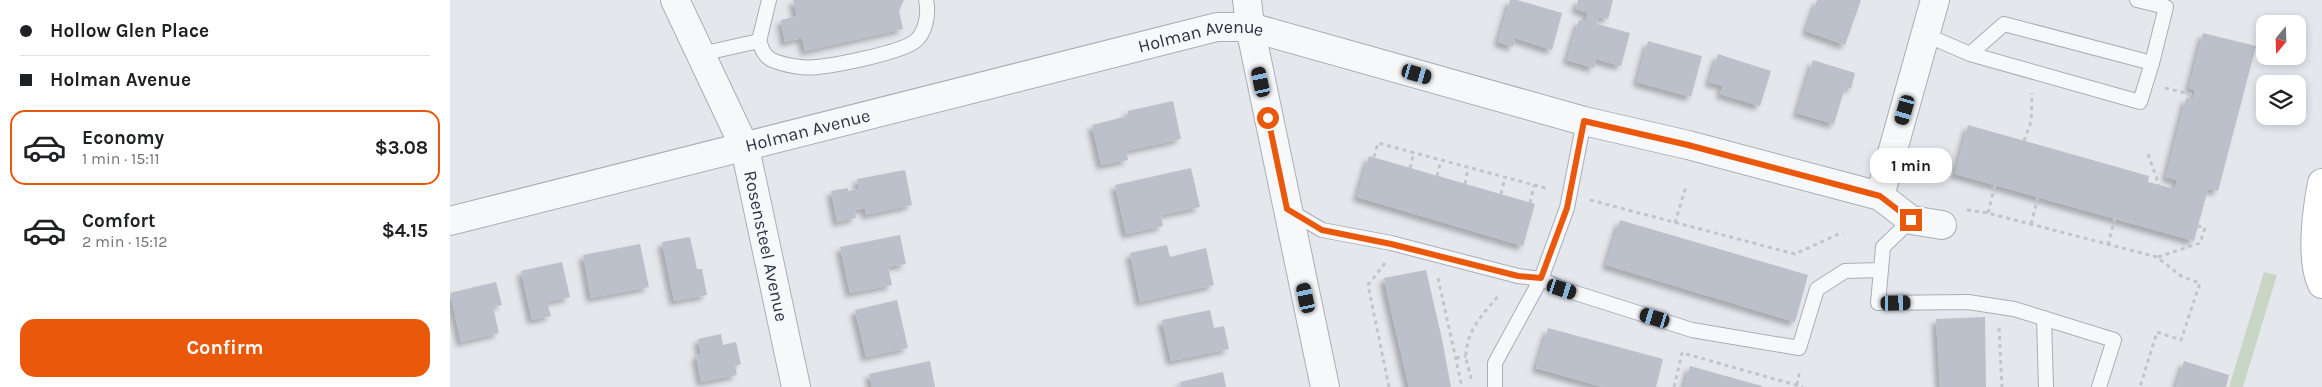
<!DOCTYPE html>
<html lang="en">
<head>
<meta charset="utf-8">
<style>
	:root { --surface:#fff; --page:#f6f6f6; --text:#202124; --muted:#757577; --line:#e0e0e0; --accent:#ea580c }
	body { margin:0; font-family:Karla,sans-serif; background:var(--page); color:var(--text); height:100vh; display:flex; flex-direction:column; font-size:19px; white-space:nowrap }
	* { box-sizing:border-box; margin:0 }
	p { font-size:16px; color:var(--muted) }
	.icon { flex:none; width:28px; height:28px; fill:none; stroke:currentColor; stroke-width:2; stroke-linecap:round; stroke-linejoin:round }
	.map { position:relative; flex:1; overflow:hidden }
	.panel { display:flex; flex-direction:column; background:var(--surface); width:450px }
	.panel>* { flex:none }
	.hud { display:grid; align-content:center; height:110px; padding:0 20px; background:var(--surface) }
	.needle { width:32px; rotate:199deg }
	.controls { position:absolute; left:1806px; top:15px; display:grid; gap:10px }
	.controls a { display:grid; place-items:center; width:50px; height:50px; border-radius:10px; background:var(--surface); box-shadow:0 2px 8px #0003; font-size:25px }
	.end { position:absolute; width:22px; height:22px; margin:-11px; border:6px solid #ea580c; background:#fff; box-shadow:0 0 0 2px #fff }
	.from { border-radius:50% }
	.bubble { position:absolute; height:35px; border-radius:15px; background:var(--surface); box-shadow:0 2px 8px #0003; font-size:16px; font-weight:700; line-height:35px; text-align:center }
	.car { position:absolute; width:15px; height:30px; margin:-15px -8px; border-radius:6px; box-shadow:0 0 4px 1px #0007; background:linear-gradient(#222 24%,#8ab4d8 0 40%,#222 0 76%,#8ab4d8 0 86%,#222 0) }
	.hud b { display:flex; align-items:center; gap:18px; height:48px; font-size:19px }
	.hud b+b { border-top:1px solid var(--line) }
	.hud i { width:12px; height:12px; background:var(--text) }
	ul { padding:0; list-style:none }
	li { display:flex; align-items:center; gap:15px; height:75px; margin:0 10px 8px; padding:0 10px; border:2px solid transparent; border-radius:15px }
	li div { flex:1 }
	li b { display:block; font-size:19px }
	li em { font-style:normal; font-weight:700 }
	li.current { border-color:var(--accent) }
	li>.icon { width:45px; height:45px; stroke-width:1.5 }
	.action { display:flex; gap:10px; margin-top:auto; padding:10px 20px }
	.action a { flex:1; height:58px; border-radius:15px; background:var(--accent); color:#fff; font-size:20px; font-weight:700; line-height:58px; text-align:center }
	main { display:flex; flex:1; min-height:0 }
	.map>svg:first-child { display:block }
</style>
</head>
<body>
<main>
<section class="panel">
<div class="hud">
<b><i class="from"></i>Hollow Glen Place</b>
<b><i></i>Holman Avenue</b>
</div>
<ul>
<li class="current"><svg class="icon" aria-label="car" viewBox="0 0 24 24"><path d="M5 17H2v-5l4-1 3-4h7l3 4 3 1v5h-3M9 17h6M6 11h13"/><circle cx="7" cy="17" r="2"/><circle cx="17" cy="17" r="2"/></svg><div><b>Economy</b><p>1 min · 15:11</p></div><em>$3.08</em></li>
<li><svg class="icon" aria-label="car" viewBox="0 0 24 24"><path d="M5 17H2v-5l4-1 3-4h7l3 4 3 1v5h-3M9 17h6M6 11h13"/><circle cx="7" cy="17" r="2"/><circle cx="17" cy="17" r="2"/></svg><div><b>Comfort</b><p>2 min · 15:12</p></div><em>$4.15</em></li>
</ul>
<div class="action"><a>Confirm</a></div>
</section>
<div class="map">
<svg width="1872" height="387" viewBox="0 0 1872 387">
	<defs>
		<filter id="shadow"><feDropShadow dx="-4.5" dy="4.5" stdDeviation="2.5" flood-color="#0004"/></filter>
	</defs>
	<rect width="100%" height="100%" fill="#e4e7ec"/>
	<polygon fill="#c9d6c5" points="1814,272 1827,275 1793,387 1779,387"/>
	<g fill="#bbc0ca" filter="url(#shadow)">
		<polygon points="343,0 454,0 449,11 453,29 355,51 352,38 335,42 331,20 347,16"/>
		<polygon points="1060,0 1067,0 1112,13 1102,50 1065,38 1063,47 1048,42"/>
		<polygon points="1128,0 1163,0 1158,19 1149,17 1147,24 1180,33 1171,66 1146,59 1144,68 1117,60 1129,20 1135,22 1138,13 1126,9"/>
		<polygon points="1367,0 1411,0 1395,45 1356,31"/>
		<polygon points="1753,33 1806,46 1768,191 1758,189 1744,241 1505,174 1518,125 1699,176 1698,182 1725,189 1727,180 1716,177 1736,98 1743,100 1745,90 1739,88"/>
		<polygon points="1198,41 1252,56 1241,97 1187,82"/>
		<polygon points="1268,54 1321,71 1310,106 1270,94 1273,86 1259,82"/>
		<polygon points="1363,60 1405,73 1401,89 1395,87 1384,124 1347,113"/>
		<polygon points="723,101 731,139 676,151 678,160 651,165 642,125 678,116 678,111"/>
		<polygon points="919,156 1085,204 1073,246 907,197"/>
		<polygon points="741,168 750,207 711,215 713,226 676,234 665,185"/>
		<polygon points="455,170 462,205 416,215 415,208 405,210 406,218 387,222 381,191 398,188 398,191 409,189 407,179"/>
		<polygon points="1170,220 1358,275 1345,322 1156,265"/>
		<polygon points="450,235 456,264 438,267 442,285 400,293 390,247"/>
		<polygon points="240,237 247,269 252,269 257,295 224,301 212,242"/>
		<polygon points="190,244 199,287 141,298 133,255"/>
		<polygon points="717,245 720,257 756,248 764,285 690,302 680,253"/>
		<polygon points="112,262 120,297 97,302 101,316 82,320 71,271"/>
		<polygon points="976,270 992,339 1001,387 959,387 939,302 934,278"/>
		<polygon points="46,282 52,305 43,307 49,333 11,342 0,293"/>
		<polygon points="447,300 458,348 416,357 405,310"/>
		<polygon points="760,310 764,328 774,326 779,349 721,361 712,320"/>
		<polygon points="1535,317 1536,387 1490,387 1486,319"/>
		<polygon points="1098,328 1213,359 1206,387 1152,387 1086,368"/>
		<polygon points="271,334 273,345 286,342 291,364 285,366 287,375 251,382 246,355 251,354 248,339"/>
		<polygon points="480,361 485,387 422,387 419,374"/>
		<polygon points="1734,361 1779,375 1776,387 1726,387"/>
		<polygon points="1240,366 1312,386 1312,387 1234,387"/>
		<polygon points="773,372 776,387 731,387 730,382"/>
	</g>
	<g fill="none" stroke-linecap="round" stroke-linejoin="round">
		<defs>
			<g id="lane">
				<polyline points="1687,0 1716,7 1702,63"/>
				<polyline points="1476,35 1520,54 1690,102 1702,63 1554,24 1520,54"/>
				<polyline points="309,41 319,0"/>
				<path d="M251,54L309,41C312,49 314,56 322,60C333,65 355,69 367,67C388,65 448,53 464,42C476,34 479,13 476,0"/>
				<polyline points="838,210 872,230 941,243 1068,276 1091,279 1113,289 1242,330 1349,348 1367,289 1395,271 1431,270"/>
				<polyline points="1461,220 1433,247 1428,303 1518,302 1564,309 1664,340 1649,387"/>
				<polyline points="1594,318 1596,387"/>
				<polyline points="1045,387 1045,363 1091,279 1117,208 1134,121"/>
			</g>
			<g id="street">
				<path id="s1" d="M225,0L295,148L346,387"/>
				<polyline points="797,0 800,27 875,387"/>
				<polyline points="1430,196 1485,0"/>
				<path id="s2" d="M0,221L767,27H800L1134,121L1238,145L1430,196L1461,220L1492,225"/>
			</g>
			<path id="secondary" d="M1872,183C1867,209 1860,260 1872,284"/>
		</defs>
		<use href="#lane" stroke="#a9aeb7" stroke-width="16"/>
		<use href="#street" stroke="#a9aeb7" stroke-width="30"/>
		<use href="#secondary" stroke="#a9aeb7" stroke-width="30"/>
		<g stroke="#c2c5cb" stroke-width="3" stroke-dasharray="4 4" stroke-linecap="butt">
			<polyline points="1715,88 1744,95"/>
			<polyline points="1574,141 1581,122 1582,93"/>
			<polyline points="1698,154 1709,185"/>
			<polyline points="924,157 928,143 1099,189"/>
			<polyline points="960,168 964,152"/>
			<polyline points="987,176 991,160"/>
			<polyline points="1015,184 1018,168"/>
			<polyline points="1051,194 1055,177"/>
			<polyline points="1140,200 1345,254 1393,232"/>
			<polyline points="1080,203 1084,185"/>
			<polyline points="1517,210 1538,213 1707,257 1731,276 1750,283 1731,340 1707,332 1690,387"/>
			<polyline points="1538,213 1545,185"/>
			<polyline points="1225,223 1236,186"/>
			<polyline points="1581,224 1588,197"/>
			<polyline points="1658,245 1665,218"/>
			<polyline points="1708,257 1750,243 1755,228 1748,226"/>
			<polyline points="935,263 918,285 939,387"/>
			<polyline points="988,278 1012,387"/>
			<polyline points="1549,328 1552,387"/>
			<polyline points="1236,354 1353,387"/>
			<polyline points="1006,358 1016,356"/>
			<path d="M1021,379C1020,371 1016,363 1016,356C1016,330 1035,312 1050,294"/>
			<polyline points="1347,385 1350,369"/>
			<polyline points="1224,387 1232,353 1236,353"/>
		</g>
		<use href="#lane" stroke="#f7f8fa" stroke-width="14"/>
		<use href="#street" stroke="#f7f8fa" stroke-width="28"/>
		<use href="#secondary" stroke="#fff" stroke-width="28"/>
	</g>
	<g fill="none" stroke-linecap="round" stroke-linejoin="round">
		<polyline stroke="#ea580c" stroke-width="6" points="818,118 837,209 872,230 941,244 1068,276 1091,278 1117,208 1134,121 1238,145 1430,196 1461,220"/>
	</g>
	<g text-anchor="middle" stroke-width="4" stroke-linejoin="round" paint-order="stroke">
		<g font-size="18" fill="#2b3445" stroke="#f4f6f9">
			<text dy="6" stroke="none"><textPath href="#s2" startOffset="774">Holman Avenue</textPath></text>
			<text dy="6" stroke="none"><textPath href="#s2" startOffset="369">Holman Avenue</textPath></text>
			<text dy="6" stroke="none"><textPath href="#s1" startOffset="264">Rosensteel Avenue</textPath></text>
		</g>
	</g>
</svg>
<div class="controls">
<a><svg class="needle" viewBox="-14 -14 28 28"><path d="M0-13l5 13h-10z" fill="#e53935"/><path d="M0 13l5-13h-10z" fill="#757577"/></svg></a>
<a><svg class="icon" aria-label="layers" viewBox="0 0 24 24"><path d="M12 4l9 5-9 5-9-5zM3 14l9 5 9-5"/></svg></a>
</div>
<i class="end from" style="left:818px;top:118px"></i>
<i class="end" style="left:1461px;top:220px"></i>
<div class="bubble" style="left:1420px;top:148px;width:82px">1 min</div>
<i class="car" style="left:967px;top:74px;rotate:106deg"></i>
<i class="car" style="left:811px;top:82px;rotate:348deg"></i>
<i class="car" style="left:1455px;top:110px;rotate:196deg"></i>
<i class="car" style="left:1112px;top:289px;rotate:108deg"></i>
<i class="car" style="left:856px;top:298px;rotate:348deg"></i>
<i class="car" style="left:1446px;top:303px;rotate:89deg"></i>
<i class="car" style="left:1205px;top:318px;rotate:287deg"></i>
</div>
</main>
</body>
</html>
